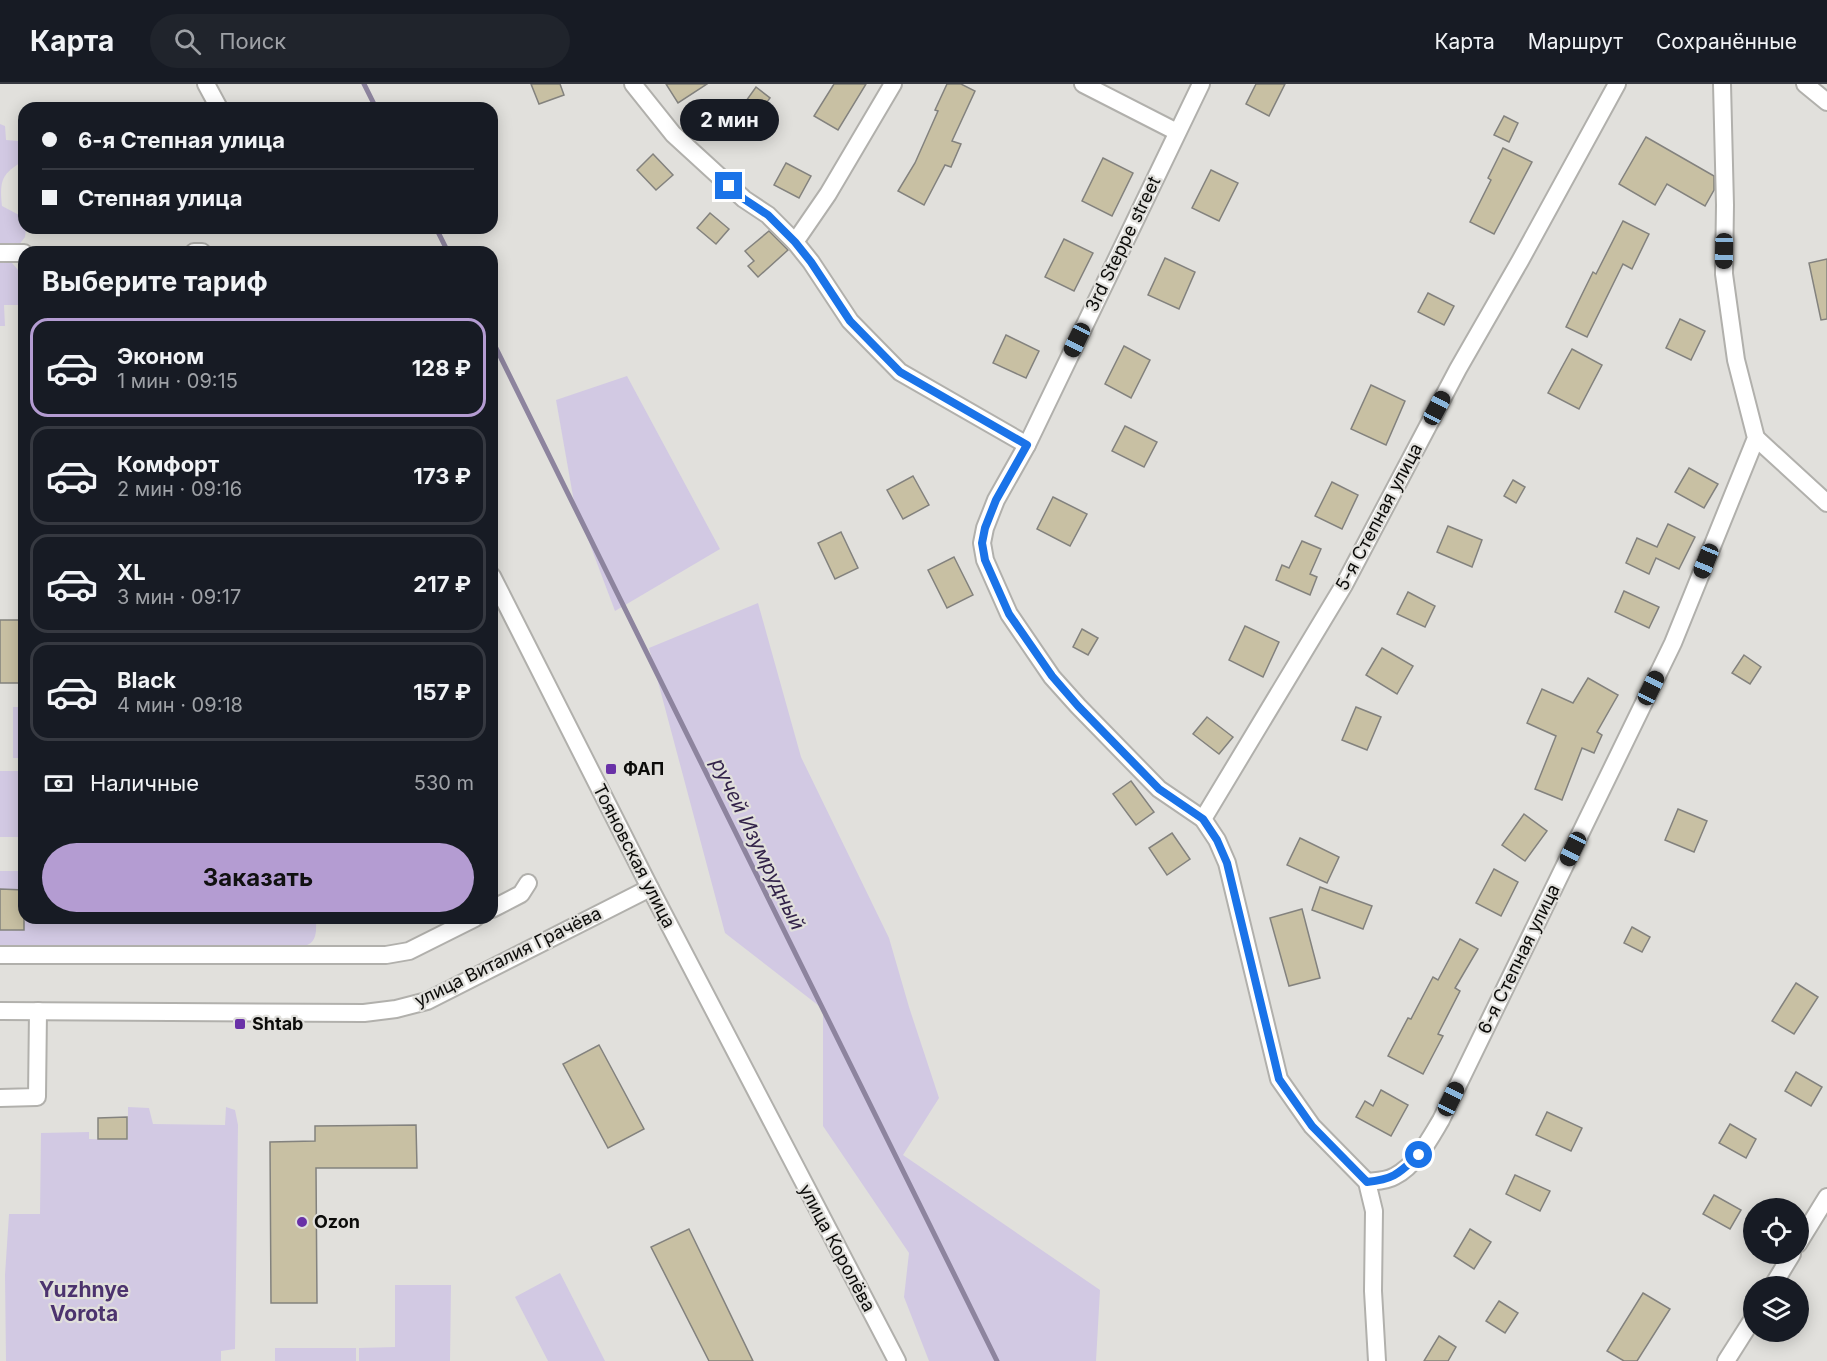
<!DOCTYPE html>
<html lang="ru">
<head>
<meta charset="utf-8">
<style>
	:root { --surface:#171b24; --page:#20242c; --text:#f1f3f6; --muted:#9ea1a6; --line:#363941; --accent:#b49cd2 }
	body { margin:0; font-family:Inter,sans-serif; background:var(--page); color:var(--text); height:100vh; display:flex; flex-direction:column; font-size:22px; white-space:nowrap }
	* { box-sizing:border-box; margin:0 }
	p { font-size:20px; color:var(--muted) }
	.icon { flex:none; width:33px; height:33px; fill:none; stroke:currentColor; stroke-width:2; stroke-linecap:round; stroke-linejoin:round }
	.map { position:relative; flex:1; overflow:hidden }
	.sheet { position:absolute; left:18px; top:162px; width:480px; height:678px; display:flex; flex-direction:column; background:var(--surface); border-radius:18px; box-shadow:0 3px 15px #0003 }
	.sheet>* { flex:none }
	.hud { position:absolute; left:18px; top:18px; width:480px; height:132px; border-radius:18px; box-shadow:0 3px 15px #0003; display:grid; align-content:center; height:132px; padding:0 24px; background:var(--surface) }
	.fabs { position:absolute; left:1743px; top:1114px; display:grid; gap:12px }
	.fabs a { display:grid; place-items:center; width:66px; height:66px; border-radius:50%; background:var(--surface); box-shadow:0 3px 15px #0003; font-size:30px }
	.end { position:absolute; width:27px; height:27px; margin:-14px; border:8px solid #1a73e8; background:#fff; box-shadow:0 0 0 3px #fff }
	.from { border-radius:50% }
	.bubble { position:absolute; height:42px; border-radius:21px; background:var(--surface); box-shadow:0 3px 15px #0003; font-size:20px; font-weight:700; line-height:42px; text-align:center }
	.car { position:absolute; width:18px; height:36px; margin:-18px -9px; border-radius:8px; box-shadow:0 0 4px 2px #0007; background:linear-gradient(#222 24%,#8ab4d8 0 40%,#222 0 76%,#8ab4d8 0 86%,#222 0) }
	.hud b { display:flex; align-items:center; gap:21px; height:57px; font-size:22px }
	.hud b+b { border-top:2px solid var(--line) }
	.hud i { width:15px; height:15px; background:var(--text) }
	ul { padding:0; list-style:none }
	li { display:flex; align-items:center; gap:18px; height:99px; margin:0 12px 9px; padding:0 12px; border:3px solid var(--line); border-radius:18px }
	li div { flex:1 }
	li b { display:block; font-size:22px }
	li em { font-style:normal; font-weight:700 }
	li.selected { border-color:var(--accent) }
	li>.icon { width:54px; height:54px; stroke-width:1.5 }
	h2 { padding:0 24px; font-size:27px; line-height:72px }
	.pay { display:flex; align-items:center; gap:15px; height:66px; padding:0 24px; font-size:22px }
	.pay p { margin-inline-start:auto }
	.action { display:flex; gap:12px; margin-top:auto; padding:12px 24px }
	.action a { flex:1; height:69px; border-radius:36px; background:var(--accent); color:#111; font-size:24px; font-weight:700; line-height:69px; text-align:center }
	header { display:flex; align-items:center; gap:36px; box-sizing:border-box; height:84px; padding:0 30px; background:var(--surface); border-bottom:2px solid var(--line) }
	header strong { font-size:28px }
	nav { display:flex; gap:33px; margin-inline-start:auto; font-size:21px }
	.search { width:420px; height:54px; background:var(--page); display:flex; align-items:center; gap:15px; box-sizing:border-box; padding:0 21px; border-radius:33px; color:var(--muted); font-size:22px }
	.map>svg:first-child { display:block }
</style>
</head>
<body>
<header>
<strong>Карта</strong>
<div class="search"><svg class="icon" aria-label="search" viewBox="0 0 24 24"><circle cx="10" cy="10" r="6"/><path d="M15 15l6 6"/></svg>Поиск</div>
<nav><a>Карта</a><a>Маршрут</a><a>Сохранённые</a></nav>
</header>
<div class="map">
<svg width="1827" height="1277" viewBox="0 0 1827 1277">
	<rect width="100%" height="100%" fill="#e1e0dc"/>
	<g fill="#d2c9e3">
		<path d="M0,40L5,42L6,56L18,57L22,65L20,79C0,91 0,100 2,122L21,132L24,144H26L25,153L18,162L0,163Z"/>
		<polygon points="0,177 12,179 18,186 18,193 24,193 24,228 22,221 4,221 5,242 0,242"/>
		<polygon points="627,292 720,465 615,527 574,418 556,316"/>
		<polygon points="758,519 801,673 889,854 909,923 939,1014 903,1071 1100,1206 1096,1277 929,1277 904,1213 909,1169 823,1042 823,925 725,849 649,564"/>
		<rect x="13" y="623" width="11" height="51"/>
		<rect x="0" y="687" width="24" height="66"/>
		<path d="M0,787H24V834H316C316,846 318,859 304,862H0Z"/>
		<polygon points="128,1023 149,1024 153,1040 225,1041 226,1023 235,1026 238,1041 235,1265 221,1267 221,1277 6,1277 5,1191 9,1130 40,1130 41,1049 89,1048 89,1055 128,1056"/>
		<polygon points="560,1189 605,1277 548,1277 515,1213"/>
		<polygon points="395,1201 451,1201 450,1277 359,1277 359,1264 395,1263"/>
		<rect x="275" y="1264" width="81" height="13"/>
	</g>
	<g fill="none" stroke-linecap="round" stroke-linejoin="round">
		<g stroke="#8d849e" stroke-width="5">
			<polyline points="364,0 376,24"/>
			<polyline points="436,144 448,168"/>
			<polyline points="492,256 997,1277"/>
		</g>
	</g>
	<g fill="#c8c0a3" stroke="#83827e" stroke-width="1.5">
		<polygon points="531,0 560,0 564,11 539,20"/>
		<polygon points="666,0 707,0 678,19"/>
		<polygon points="834,0 866,0 838,46 814,32"/>
		<polygon points="947,0 961,0 975,7 952,57 961,60 951,83 945,81 924,121 898,107 915,79 938,27 935,26"/>
		<polygon points="1256,0 1285,0 1269,32 1246,20"/>
		<polygon points="756,3 770,14 750,41 736,31"/>
		<polygon points="1504,32 1518,39 1509,58 1494,51"/>
		<polygon points="1646,53 1714,92 1714,106 1705,122 1667,100 1655,121 1619,100"/>
		<polygon points="1503,64 1532,78 1494,150 1470,138 1491,96 1488,94"/>
		<polygon points="653,70 673,91 656,106 637,86"/>
		<polygon points="1103,74 1133,89 1112,132 1082,117"/>
		<polygon points="786,79 811,92 799,114 774,101"/>
		<polygon points="1211,86 1238,99 1219,137 1192,124"/>
		<polygon points="710,129 729,145 716,160 697,144"/>
		<polygon points="1623,137 1649,150 1632,185 1623,180 1587,253 1566,243 1593,188 1596,190"/>
		<polygon points="769,147 788,166 758,193 748,182 754,177 745,167"/>
		<polygon points="1064,155 1093,169 1074,207 1045,193"/>
		<polygon points="1165,174 1195,188 1179,225 1148,211"/>
		<polygon points="1827,175 1827,235 1821,236 1809,179"/>
		<polygon points="1428,209 1454,222 1444,241 1418,228"/>
		<polygon points="1680,235 1705,247 1691,276 1666,264"/>
		<polygon points="1006,251 1039,267 1026,294 993,279"/>
		<polygon points="1124,262 1150,276 1131,314 1105,300"/>
		<polygon points="1572,265 1602,281 1579,325 1548,309"/>
		<polygon points="1371,301 1405,317 1386,361 1351,345"/>
		<polygon points="1125,342 1157,358 1144,383 1112,367"/>
		<polygon points="1689,384 1718,400 1704,424 1675,408"/>
		<polygon points="913,392 929,421 903,435 887,406"/>
		<polygon points="1513,396 1525,403 1516,419 1504,412"/>
		<polygon points="1332,398 1358,411 1342,445 1315,432"/>
		<polygon points="1053,413 1087,430 1070,462 1037,445"/>
		<polygon points="1668,440 1695,453 1679,485 1656,474 1649,490 1626,479 1637,454 1657,463"/>
		<polygon points="1448,442 1482,456 1472,483 1437,468"/>
		<polygon points="841,448 858,484 835,495 818,459"/>
		<polygon points="1302,457 1321,465 1310,490 1317,493 1310,511 1276,496 1282,481 1289,484"/>
		<polygon points="954,473 973,511 947,524 928,486"/>
		<polygon points="1624,507 1659,523 1649,544 1615,528"/>
		<polygon points="1408,508 1435,522 1425,543 1397,530"/>
		<rect x="0" y="536" width="24" height="63"/>
		<polygon points="1245,542 1279,558 1263,593 1229,576"/>
		<polygon points="1082,545 1098,554 1088,571 1073,563"/>
		<polygon points="1382,564 1413,582 1397,610 1366,591"/>
		<polygon points="1744,571 1761,583 1750,600 1732,589"/>
		<polygon points="1588,594 1618,611 1597,648 1602,651 1594,669 1582,664 1562,716 1535,705 1556,652 1527,639 1542,605 1573,619"/>
		<polygon points="1356,623 1381,633 1367,666 1342,656"/>
		<polygon points="1207,633 1233,653 1219,670 1193,650"/>
		<polygon points="1131,697 1154,728 1136,741 1113,710"/>
		<polygon points="1678,725 1707,737 1694,768 1665,756"/>
		<polygon points="1524,730 1547,747 1525,777 1502,761"/>
		<polygon points="1172,749 1190,775 1167,791 1149,764"/>
		<polygon points="1300,754 1339,773 1327,799 1287,781"/>
		<polygon points="1494,785 1518,798 1501,832 1476,819"/>
		<polygon points="1320,803 1372,822 1363,845 1312,826"/>
		<polygon points="0,805 24,806 24,846 0,846"/>
		<polygon points="1302,825 1320,894 1289,902 1270,834"/>
		<polygon points="1632,843 1650,853 1642,868 1624,859"/>
		<polygon points="1460,855 1478,865 1455,904 1460,907 1438,950 1443,952 1423,990 1388,972 1408,934 1411,935 1433,893 1438,896"/>
		<polygon points="1796,899 1818,913 1794,950 1772,937"/>
		<polygon points="599,961 644,1045 608,1064 563,980"/>
		<polygon points="1796,988 1822,1003 1811,1022 1785,1007"/>
		<polygon points="1381,1006 1408,1021 1391,1052 1356,1033 1365,1017 1373,1022"/>
		<polygon points="1547,1028 1582,1044 1571,1067 1536,1051"/>
		<polygon points="127,1033 127,1055 98,1055 98,1034"/>
		<polygon points="1730,1040 1756,1055 1746,1074 1719,1059"/>
		<polygon points="416,1041 417,1084 316,1084 317,1219 271,1219 270,1058 315,1057 315,1042"/>
		<polygon points="1515,1091 1550,1107 1540,1127 1506,1110"/>
		<polygon points="1714,1111 1741,1126 1730,1145 1703,1130"/>
		<polygon points="689,1145 753,1277 709,1277 651,1163"/>
		<polygon points="1470,1145 1491,1158 1474,1185 1454,1172"/>
		<polygon points="1643,1209 1670,1225 1637,1277 1624,1277 1607,1267"/>
		<polygon points="1499,1217 1518,1229 1505,1249 1486,1237"/>
		<polygon points="1439,1252 1456,1263 1448,1277 1424,1277"/>
	</g>
	<g fill="none" stroke-linecap="round" stroke-linejoin="round">
		<defs>
			<g id="minor">
				<polyline points="206,0 219,24"/>
				<polyline points="633,0 673,50 744,115 768,131 795,158 811,178 850,237 900,288 1027,361"/>
				<polyline points="1083,0 1177,48"/>
				<polyline points="1201,0 1027,361 996,416 985,444 982,459 985,476 1009,530 1052,593 1078,622 1159,705 1203,735 1217,756 1227,779 1279,995 1312,1042 1367,1098 1374,1127 1373,1207 1377,1277"/>
				<polyline points="1805,0 1827,18"/>
				<polyline points="795,158 828,110 893,0"/>
				<polyline points="194,168 202,168"/>
				<polyline points="0,169 24,169"/>
				<polyline points="1756,354 1827,419"/>
				<polyline points="492,492 650,804 897,1277"/>
				<polyline points="1203,735 1344,501 1458,285 1520,177 1617,0"/>
				<polyline points="492,825 521,810 528,799"/>
				<polyline points="0,871 386,871 409,867 475,834"/>
				<polyline points="0,927 364,929 396,925 427,917 650,804"/>
				<polyline points="0,1014 37,1013 38,927"/>
				<path d="M1367,1098C1376,1097 1387,1097 1395,1092C1416,1081 1429,1056 1441,1036L1673,559L1756,354L1736,276L1724,190L1725,121L1722,0"/>
				<polyline points="1798,1160 1827,1113"/>
				<polyline points="1772,1203 1792,1170"/>
				<polyline points="1726,1277 1754,1233"/>
			</g>
		</defs>
		<use href="#minor" stroke="#b1b0ac" stroke-width="20"/>
		<use href="#minor" stroke="#fff" stroke-width="16"/>
	</g>
	<g fill="none" stroke-linecap="round" stroke-linejoin="round">
		<path stroke="#1a73e8" stroke-width="8" d="M729,102L744,115L768,131L795,158L811,178L850,237L900,288L1027,361L996,416L985,444L982,459L985,476L1009,530L1052,592L1078,622L1159,705L1203,735L1217,756L1227,779L1279,995L1312,1042L1367,1098C1395,1095 1399,1089 1419,1071"/>
	</g>
	<g fill="#6931a7" stroke="#e1e0dc" stroke-width="2">
		<rect x="605" y="679" width="12" height="12" rx="3"/>
		<rect x="234" y="934" width="12" height="12" rx="3"/>
		<circle cx="302" cy="1138" r="6"/>
	</g>
	<g text-anchor="middle" stroke-width="4.5" stroke-linejoin="round" paint-order="stroke">
		<g font-size="18" fill="#0c0c0a" stroke="#e1e0dc">
			<text transform="translate(1123 160) rotate(-64)" y="6">3rd Steppe street</text>
			<text transform="translate(1379 433) rotate(-62)" y="6">5-я Степная улица</text>
			<text transform="translate(634 772) rotate(63)" y="6">Тояновская улица</text>
			<text transform="translate(508 873) rotate(-26)" y="6">улица Виталия Грачёва</text>
			<text transform="translate(1519 875) rotate(-64)" y="6">6-я Степная улица</text>
			<text transform="translate(837 1164) rotate(62)" y="6">улица Королёва</text>
		</g>
		<g font-size="18" font-weight="bold" fill="#0c0c0a" stroke="#e1e0dc" text-anchor="start">
			<text x="623" y="691">ФАП</text>
			<text x="252" y="946">Shtab</text>
			<text x="314" y="1144">Ozon</text>
		</g>
		<g font-size="20" font-style="italic" fill="#33234a" stroke="#e1e0dc">
			<text transform="translate(758 760) rotate(64)" y="7">ручей Изумрудный</text>
		</g>
		<g font-size="21" font-weight="bold" fill="#4c336e" stroke="#e1e0dc">
			<text x="84" y="1213">Yuzhnye<tspan x="84" dy="24">Vorota</tspan></text>
		</g>
	</g>
</svg>
<div class="fabs">
<a><svg class="icon" aria-label="locate" viewBox="0 0 24 24"><circle cx="12" cy="12" r="6"/><path d="M12 2v4M12 18v4M2 12h4M18 12h4"/></svg></a>
<a><svg class="icon" aria-label="layers" viewBox="0 0 24 24"><path d="M12 4l9 5-9 5-9-5zM3 14l9 5 9-5"/></svg></a>
</div>
<i class="end from" style="left:1419px;top:1071px"></i>
<i class="end" style="left:729px;top:102px"></i>
<div class="bubble" style="left:680px;top:15px;width:99px">2 мин</div>
<i class="car" style="left:1724px;top:167px;rotate:181deg"></i>
<i class="car" style="left:1077px;top:256px;rotate:206deg"></i>
<i class="car" style="left:1437px;top:324px;rotate:28deg"></i>
<i class="car" style="left:1706px;top:477px;rotate:202deg"></i>
<i class="car" style="left:1651px;top:604px;rotate:26deg"></i>
<i class="car" style="left:1573px;top:765px;rotate:206deg"></i>
<i class="car" style="left:1451px;top:1015px;rotate:26deg"></i>
<div class="hud">
<b><i class="from"></i>6-я Степная улица</b>
<b><i></i>Степная улица</b>
</div>
<section class="sheet">
<h2>Выберите тариф</h2>
<ul>
<li class="selected"><svg class="icon" aria-label="car" viewBox="0 0 24 24"><path d="M5 17H2v-5l4-1 3-4h7l3 4 3 1v5h-3M9 17h6M6 11h13"/><circle cx="7" cy="17" r="2"/><circle cx="17" cy="17" r="2"/></svg><div><b>Эконом</b><p>1 мин · 09:15</p></div><em>128 ₽</em></li>
<li><svg class="icon" aria-label="car" viewBox="0 0 24 24"><path d="M5 17H2v-5l4-1 3-4h7l3 4 3 1v5h-3M9 17h6M6 11h13"/><circle cx="7" cy="17" r="2"/><circle cx="17" cy="17" r="2"/></svg><div><b>Комфорт</b><p>2 мин · 09:16</p></div><em>173 ₽</em></li>
<li><svg class="icon" aria-label="car" viewBox="0 0 24 24"><path d="M5 17H2v-5l4-1 3-4h7l3 4 3 1v5h-3M9 17h6M6 11h13"/><circle cx="7" cy="17" r="2"/><circle cx="17" cy="17" r="2"/></svg><div><b>XL</b><p>3 мин · 09:17</p></div><em>217 ₽</em></li>
<li><svg class="icon" aria-label="car" viewBox="0 0 24 24"><path d="M5 17H2v-5l4-1 3-4h7l3 4 3 1v5h-3M9 17h6M6 11h13"/><circle cx="7" cy="17" r="2"/><circle cx="17" cy="17" r="2"/></svg><div><b>Black</b><p>4 мин · 09:18</p></div><em>157 ₽</em></li>
</ul>
<div class="pay"><svg class="icon" aria-label="cash" viewBox="0 0 24 24"><path d="M3 7h18v10H3z"/><circle cx="12" cy="12" r="2"/></svg>Наличные<p>530 m</p></div>
<div class="action"><a>Заказать</a></div>
</section>
</div>
</body>
</html>
